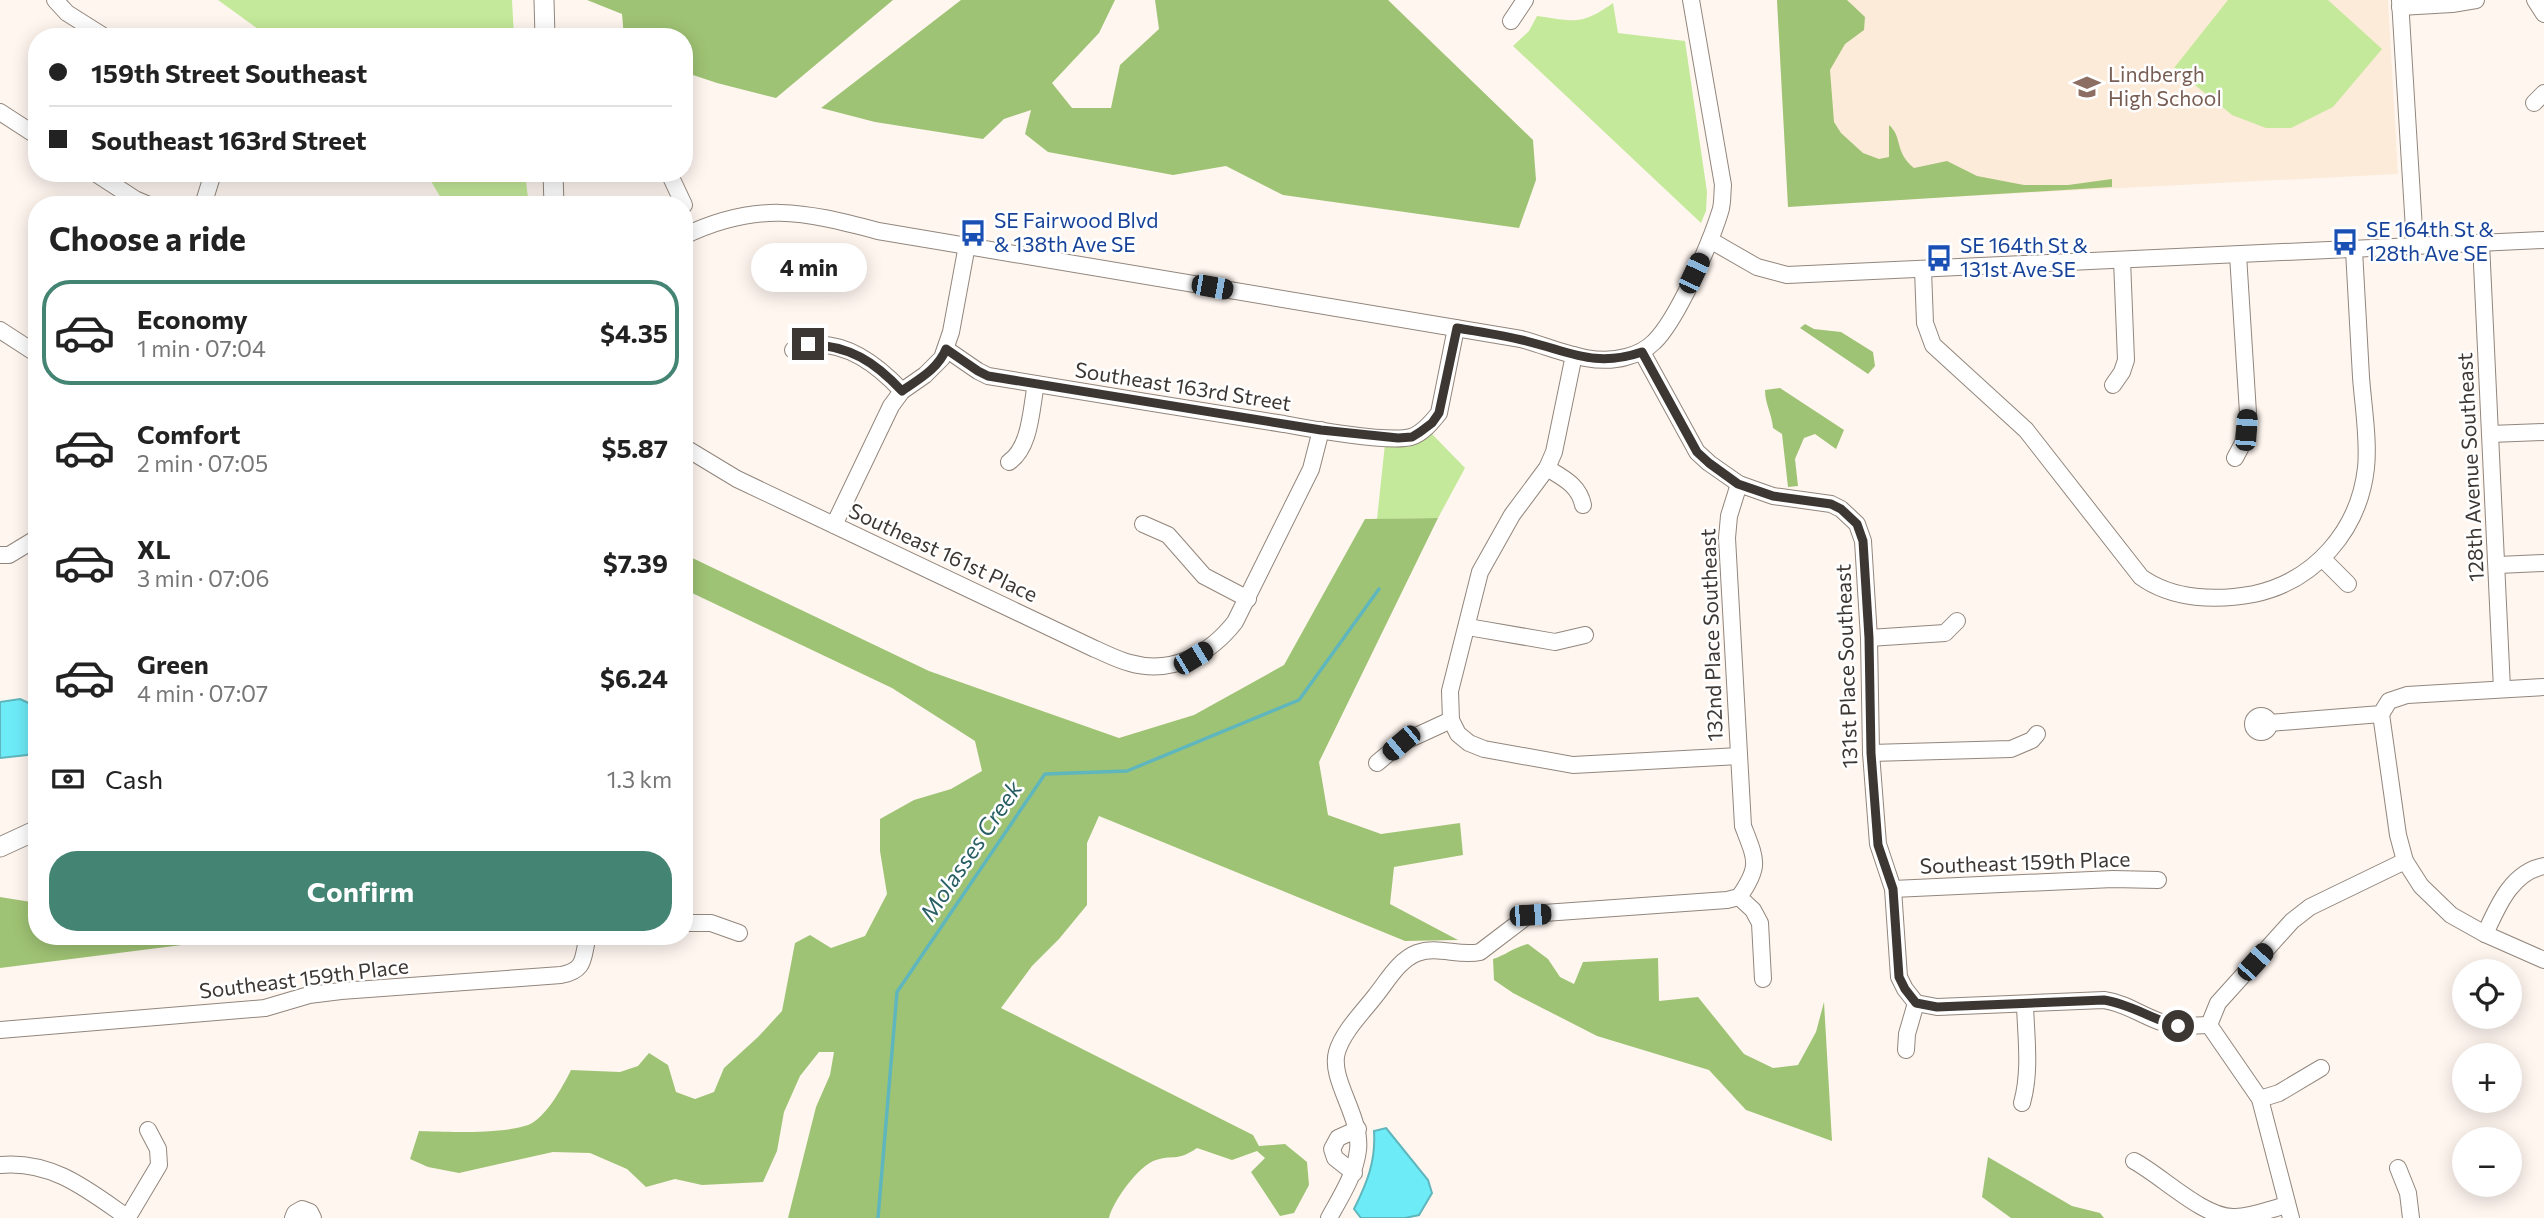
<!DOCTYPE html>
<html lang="en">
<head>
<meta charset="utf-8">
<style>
	:root { --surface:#fff; --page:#f2f2f2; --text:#222; --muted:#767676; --line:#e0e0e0; --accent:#448473 }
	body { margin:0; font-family:Commissioner,sans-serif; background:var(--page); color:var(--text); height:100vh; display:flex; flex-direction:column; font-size:26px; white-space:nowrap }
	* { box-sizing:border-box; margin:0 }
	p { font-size:23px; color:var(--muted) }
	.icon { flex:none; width:38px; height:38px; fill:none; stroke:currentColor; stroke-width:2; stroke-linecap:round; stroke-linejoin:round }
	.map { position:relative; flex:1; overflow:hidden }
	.side { position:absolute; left:28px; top:196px; width:665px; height:749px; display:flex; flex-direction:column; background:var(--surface); border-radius:28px; box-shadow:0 4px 18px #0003 }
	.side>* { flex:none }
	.top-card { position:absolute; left:28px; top:28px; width:665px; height:154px; border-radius:28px; box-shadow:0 4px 18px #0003; display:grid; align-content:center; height:154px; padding:0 21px; background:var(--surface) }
	.tools { position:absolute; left:2452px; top:959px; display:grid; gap:14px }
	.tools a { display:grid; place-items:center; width:70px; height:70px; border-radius:50%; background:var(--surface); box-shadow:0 4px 18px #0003; font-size:35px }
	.end { position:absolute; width:32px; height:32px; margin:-16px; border:9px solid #3d3733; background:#fff; box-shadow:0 0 0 4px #fff }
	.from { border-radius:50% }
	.bubble { position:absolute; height:49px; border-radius:24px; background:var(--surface); box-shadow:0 4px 18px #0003; font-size:23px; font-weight:700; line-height:49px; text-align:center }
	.car { position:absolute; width:21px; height:42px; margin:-21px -10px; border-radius:9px; box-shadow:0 0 5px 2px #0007; background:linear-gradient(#222 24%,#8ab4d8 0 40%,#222 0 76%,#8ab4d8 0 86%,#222 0) }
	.top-card b { display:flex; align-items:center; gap:24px; height:66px; font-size:26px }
	.top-card b+b { border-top:2px solid var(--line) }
	.top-card i { width:18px; height:18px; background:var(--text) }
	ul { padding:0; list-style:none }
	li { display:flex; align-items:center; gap:21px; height:105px; margin:0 14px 10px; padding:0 7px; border:4px solid transparent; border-radius:28px }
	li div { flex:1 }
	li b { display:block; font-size:26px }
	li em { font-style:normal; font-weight:700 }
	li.active { border-color:var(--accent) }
	li>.icon { width:63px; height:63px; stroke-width:1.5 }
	h2 { padding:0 21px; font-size:32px; line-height:84px }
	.pay { display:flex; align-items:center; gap:18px; height:77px; padding:0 21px; font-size:26px }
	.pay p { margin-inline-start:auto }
	.primary-button { display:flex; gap:14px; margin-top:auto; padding:14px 21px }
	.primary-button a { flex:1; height:80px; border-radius:28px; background:var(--accent); color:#fff; font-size:28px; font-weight:700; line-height:80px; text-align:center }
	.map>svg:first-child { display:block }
</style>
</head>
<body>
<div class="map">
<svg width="2544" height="1218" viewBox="0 0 2544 1218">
	<rect width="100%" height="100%" fill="#fff6f0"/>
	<polygon fill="#fcebd9" points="1777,0 2388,0 2398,174 1788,205"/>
	<g fill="#c4e99a">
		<polygon points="218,0 512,0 514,37 269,37"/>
		<polygon points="2228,0 2328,0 2382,49 2333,107 2291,128 2266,128 2232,115 2174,68"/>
		<path d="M1613,3L1618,33L1685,41L1707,192L1706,211L1701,223L1513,46L1529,31L1537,16C1574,21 1581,26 1613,3Z"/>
		<polygon points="419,173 525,173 528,198 525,205 445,205 431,181"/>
		<polygon points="1432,434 1465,468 1438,518 1377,519 1385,444 1409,447"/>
	</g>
	<g fill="#9fc374">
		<polygon points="587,0 893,0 776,98 717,83 684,72 684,37 624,37 622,14"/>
		<polygon points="961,0 1115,0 1099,33 1052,83 1072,108 1111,108 1120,65 1159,29 1155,0 1388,0 1533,140 1536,180 1519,228 1283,195 1226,166 1173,175 1048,152 1025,134 1031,110 1004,119 983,139 875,122 821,108"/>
		<path d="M1777,0H1847L1865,17L1864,30L1845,44L1830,70L1834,122L1841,133L1863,153L1879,159L1889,157V125C1903,137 1894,152 1914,168L1947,161L1977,176L2024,185H2068L2112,179V187L1788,207Z"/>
		<polygon points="1805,324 1814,329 1841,332 1873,352 1875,366 1868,374 1800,328"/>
		<path d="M1780,388L1844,430L1836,449L1815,434L1804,438L1795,459L1798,486L1788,487L1782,434L1773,428C1772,414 1765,404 1765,390Z"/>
		<path d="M1438,518L1319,762L1328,815L1381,834L1460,823L1463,855L1394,867L1390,904L1458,940L1405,941L1099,816L1087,843V905L1059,939L1032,966L1001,1008L1253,1135L1259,1146L1285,1144L1307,1162L1309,1185L1294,1213L1280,1216L1251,1172L1265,1158L1257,1151L1232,1160L1197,1148C1176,1162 1177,1154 1156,1160C1139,1165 1113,1201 1109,1218H788L816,1107L830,1075L834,1052H819L800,1076L784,1112L777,1151L763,1182L702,1185L675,1179L646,1187L627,1169L590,1153L553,1152L459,1173L428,1167L410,1159L419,1131C446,1132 503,1134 528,1125C546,1118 563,1086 571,1070L620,1072L638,1066L649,1053L668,1065L676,1092L695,1099L714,1092L724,1068L758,1037L782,1011L795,943L810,935L831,948L865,936L887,894L880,851V819L914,800L951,789L982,771L975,741L892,688L690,592L684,594V554L929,671L1119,738L1194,715L1284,665L1365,519Z"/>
		<polygon points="0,897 37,903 37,936 253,936 0,968"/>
		<path d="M1528,944L1548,959L1560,977L1574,984L1583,962L1658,958L1659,1001L1698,997L1744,1054L1773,1068L1798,1065L1816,1032L1824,1002L1832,1141L1746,1110L1709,1070L1597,1036L1513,993L1494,980L1493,959C1506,955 1514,947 1528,944Z"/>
		<polygon points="1988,1157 2072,1206 2100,1213 2104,1218 2011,1218 1982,1197"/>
	</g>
	<g fill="#6decf8" stroke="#5fb6bd" stroke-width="2">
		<polygon points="20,699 37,707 37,747 27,755 0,758 0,702"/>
		<path d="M1386,1128L1428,1180L1432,1193L1419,1215L1405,1218H1361L1354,1209C1367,1183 1376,1161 1374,1131Z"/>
	</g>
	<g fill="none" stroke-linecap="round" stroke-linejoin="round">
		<polyline stroke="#5fb6bd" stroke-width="3.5" points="878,1218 897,992 1045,774 1127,771 1299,700 1379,589"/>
		<defs>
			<g id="minor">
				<polyline points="55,0 67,13 105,37"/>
				<polyline points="2400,0 2415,246"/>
				<polyline points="2535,0 2544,14"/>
				<polyline points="2400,7 2452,4 2476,0"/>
				<polyline points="1511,21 1525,0"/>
				<polyline points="2534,103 2544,93"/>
				<polyline points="0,112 37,136"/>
				<polyline points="95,173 135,199 149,205"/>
				<polyline points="669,173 684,205"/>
				<polyline points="203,205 213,173"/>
				<path d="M684,236C757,201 803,211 878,231L1521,339C1555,348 1591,367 1626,357C1638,354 1646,350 1654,342C1677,320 1710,244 1720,212C1723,204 1722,194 1723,185L1691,0"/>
				<polyline points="1710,240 1757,267 1787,275 2544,240"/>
				<polyline points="2481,243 2502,689"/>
				<path d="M1923,270L1925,323L1933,345L2026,430L2141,577C2173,600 2217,601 2254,594C2315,581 2359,530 2366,468C2369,440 2363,405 2361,377C2359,335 2356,292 2354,250"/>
				<polyline points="0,330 37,354"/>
				<path d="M946,349L978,371L988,376C1087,393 1185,408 1284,424C1310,429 1389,443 1411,437C1423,433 1432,422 1439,413L1456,328"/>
				<path d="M793,350C835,333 874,361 902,391"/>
				<polyline points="1642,352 1697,452 1709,463 1739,484 1773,496 1831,504 1841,509 1857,524 1863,541 1869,638 1871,753 1878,844 1893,889 1899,977 1905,989 1916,1003"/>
				<polyline points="1574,355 1554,452 1547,468 1512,515 1480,572 1450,691 1451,720 1458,734 1469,743 1484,749 1573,765 1739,756"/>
				<polyline points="2113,385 2122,372 2126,360 2122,260"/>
				<polyline points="2490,434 2544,432"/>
				<path d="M684,447L737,479L1095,649C1107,654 1118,660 1130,663C1172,675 1210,654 1235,622L1311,469L1321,430"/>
				<polyline points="2235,458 2243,443 2248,413 2238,255"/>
				<path d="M1009,462C1031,447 1031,408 1036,384"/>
				<path d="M1547,468C1563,478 1579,485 1583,505"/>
				<path d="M1739,484L1729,516L1727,538L1743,826C1756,860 1761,866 1739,897L1753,910L1760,923L1763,979"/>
				<polyline points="1143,524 1168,535 1204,576 1248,599"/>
				<polyline points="834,525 891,406 902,391 925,375 942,358 951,332 967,245"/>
				<polyline points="0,555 9,555 37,538"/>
				<polyline points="2323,559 2348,584"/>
				<polyline points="2498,565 2544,563"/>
				<polyline points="1468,627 1555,642 1585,635"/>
				<polyline points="1869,638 1945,633 1957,621"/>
				<polyline points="2381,714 2398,835 2405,861 2421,886 2451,915 2485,934 2544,960"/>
				<circle cx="2261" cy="724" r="8"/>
				<polyline points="2269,723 2381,714 2389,701 2407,695 2544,687"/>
				<polyline points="1871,753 2011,749 2032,740 2037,734"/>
				<polyline points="1377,763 1401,743 1451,720"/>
				<polyline points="1893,889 2113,879 2158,880"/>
				<polyline points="684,923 711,923 739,933"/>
				<path d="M2485,934C2497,908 2511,872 2544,866"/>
				<path d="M1916,1003L1937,1007L2104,1000C2125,1003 2139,1014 2158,1021C2175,1027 2191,1026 2209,1025"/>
				<polyline points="2209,1025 2218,1003 2292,921 2310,907 2405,861"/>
				<polyline points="2209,1025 2260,1099 2291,1218"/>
				<path d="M0,1030L265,1008L309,995L341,991L561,975C587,970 582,957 588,936"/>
				<polyline points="1906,1050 1907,1034 1916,1003"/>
				<polyline points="2260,1099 2279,1093 2321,1068"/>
				<path d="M2022,1103C2031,1071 2026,1037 2025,1005"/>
				<path d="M2134,1161C2162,1176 2203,1217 2233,1217C2250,1218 2270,1209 2287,1205"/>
				<path d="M0,1165C52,1160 88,1190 128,1218"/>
				<polyline points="2398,1168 2408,1193 2411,1218"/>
				<polyline points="1354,1173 1335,1158 1332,1149 1338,1138 1358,1129"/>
				<polyline points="128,1217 159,1165 158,1149 148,1130"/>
				<polyline points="293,1218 295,1213 302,1209 310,1212 313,1218"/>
				<path d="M1329,1218C1341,1196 1355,1175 1358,1150C1362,1117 1329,1079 1337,1052C1343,1031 1364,1011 1376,995C1388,980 1399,960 1417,953C1438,945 1459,957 1480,952L1530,914L1727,900L1739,897"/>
			</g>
			<g id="major">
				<polyline points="544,0 545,37"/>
				<polyline points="553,173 554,205"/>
				<polyline points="0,847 37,830"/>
			</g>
		</defs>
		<use href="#minor" stroke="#92867c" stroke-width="18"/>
		<use href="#major" stroke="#92867c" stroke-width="21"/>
		<use href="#minor" stroke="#fff" stroke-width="16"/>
		<use href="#major" stroke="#fff" stroke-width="19"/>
	</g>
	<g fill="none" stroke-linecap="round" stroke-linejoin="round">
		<path stroke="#3d3733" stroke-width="9" d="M808,344C850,346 874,361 902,391C919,379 938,369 946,349L978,371L988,376L1321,430L1398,438L1412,437L1420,432L1432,423L1439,413L1457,328C1480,332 1503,335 1526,341C1571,352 1595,368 1642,352L1697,452L1709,463L1738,484L1773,496L1831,504L1841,509L1857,524L1863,541L1869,638L1871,753L1878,845L1893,889L1899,977L1905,989L1916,1003L1937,1007L2104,1000C2131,1004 2153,1020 2178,1026"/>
	</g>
	<defs>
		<symbol id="school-bare" viewBox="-9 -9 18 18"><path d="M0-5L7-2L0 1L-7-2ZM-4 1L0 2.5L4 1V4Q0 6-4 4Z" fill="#8d6e63" stroke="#fff" stroke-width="2.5" paint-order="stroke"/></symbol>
		<symbol id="bus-bare" viewBox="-9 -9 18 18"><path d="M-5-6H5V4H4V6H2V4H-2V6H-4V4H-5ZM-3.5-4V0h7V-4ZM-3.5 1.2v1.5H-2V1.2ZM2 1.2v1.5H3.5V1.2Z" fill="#1a4fb4" stroke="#fff" stroke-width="2.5" paint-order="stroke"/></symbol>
	</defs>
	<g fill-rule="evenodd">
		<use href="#school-bare" x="2068" y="68" width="38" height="38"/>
		<use href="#bus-bare" x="954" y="214" width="38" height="38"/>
		<use href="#bus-bare" x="2326" y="223" width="38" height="38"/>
		<use href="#bus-bare" x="1920" y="239" width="38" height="38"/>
	</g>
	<g text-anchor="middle" stroke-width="5" stroke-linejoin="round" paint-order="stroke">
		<g font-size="21" fill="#785e54" stroke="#fff" text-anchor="start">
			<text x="2108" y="82">Lindbergh<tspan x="2108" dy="24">High School</tspan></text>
		</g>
		<g font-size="21" fill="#164399" stroke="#fff" text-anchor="start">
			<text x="994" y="228">SE Fairwood Blvd<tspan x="994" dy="24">&amp; 138th Ave SE</tspan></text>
			<text x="2366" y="237">SE 164th St &amp;<tspan x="2366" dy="24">128th Ave SE</tspan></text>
			<text x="1960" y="253">SE 164th St &amp;<tspan x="1960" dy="24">131st Ave SE</tspan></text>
		</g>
		<g font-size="21" fill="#3d3733" stroke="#fff">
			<text transform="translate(1183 387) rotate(9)" y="7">Southeast 163rd Street</text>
			<text transform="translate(2471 467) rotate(-93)" y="7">128th Avenue Southeast</text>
			<text transform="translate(943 553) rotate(25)" y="7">Southeast 161st Place</text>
			<text transform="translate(1712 635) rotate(-92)" y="7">132nd Place Southeast</text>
			<text transform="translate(1847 666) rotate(-92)" y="7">131st Place Southeast</text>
			<text transform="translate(2025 863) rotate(-2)" y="7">Southeast 159th Place</text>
			<text transform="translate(304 979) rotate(-7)" y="7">Southeast 159th Place</text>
		</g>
		<g font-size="23" font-style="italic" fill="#2a6065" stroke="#fff">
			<text transform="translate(971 851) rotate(-56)" y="8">Molasses Creek</text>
		</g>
	</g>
</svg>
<div class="tools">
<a><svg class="icon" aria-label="locate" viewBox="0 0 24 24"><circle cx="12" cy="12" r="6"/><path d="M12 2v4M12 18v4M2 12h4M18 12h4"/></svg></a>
<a>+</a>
<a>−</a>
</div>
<i class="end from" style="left:2178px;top:1026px"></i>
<i class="end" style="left:808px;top:344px"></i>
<div class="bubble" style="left:751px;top:243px;width:116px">4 min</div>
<i class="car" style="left:1694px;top:273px;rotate:25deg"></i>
<i class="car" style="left:1212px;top:287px;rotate:100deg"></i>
<i class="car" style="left:2246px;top:430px;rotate:4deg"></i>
<i class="car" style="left:1193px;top:658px;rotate:59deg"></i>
<i class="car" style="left:1401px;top:743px;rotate:230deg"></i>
<i class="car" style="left:1530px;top:915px;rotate:86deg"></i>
<i class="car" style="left:2255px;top:962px;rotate:42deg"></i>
<div class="top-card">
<b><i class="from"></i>159th Street Southeast</b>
<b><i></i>Southeast 163rd Street</b>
</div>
<section class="side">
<h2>Choose a ride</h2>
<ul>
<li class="active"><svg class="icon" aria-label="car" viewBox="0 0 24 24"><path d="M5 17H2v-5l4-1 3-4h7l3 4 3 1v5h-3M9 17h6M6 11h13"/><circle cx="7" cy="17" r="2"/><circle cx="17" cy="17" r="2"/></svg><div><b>Economy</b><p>1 min · 07:04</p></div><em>$4.35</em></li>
<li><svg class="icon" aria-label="car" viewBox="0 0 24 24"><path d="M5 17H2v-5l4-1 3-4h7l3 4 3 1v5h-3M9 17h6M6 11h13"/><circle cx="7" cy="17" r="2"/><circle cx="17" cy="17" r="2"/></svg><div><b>Comfort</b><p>2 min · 07:05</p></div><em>$5.87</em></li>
<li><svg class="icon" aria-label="car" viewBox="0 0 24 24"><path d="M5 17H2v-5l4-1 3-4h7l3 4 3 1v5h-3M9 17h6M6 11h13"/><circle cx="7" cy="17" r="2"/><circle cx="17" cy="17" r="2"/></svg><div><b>XL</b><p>3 min · 07:06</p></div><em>$7.39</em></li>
<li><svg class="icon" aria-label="car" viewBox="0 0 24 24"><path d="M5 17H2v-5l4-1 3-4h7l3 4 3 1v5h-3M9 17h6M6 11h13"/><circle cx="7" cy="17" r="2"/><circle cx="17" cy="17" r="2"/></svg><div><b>Green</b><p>4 min · 07:07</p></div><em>$6.24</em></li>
</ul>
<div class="pay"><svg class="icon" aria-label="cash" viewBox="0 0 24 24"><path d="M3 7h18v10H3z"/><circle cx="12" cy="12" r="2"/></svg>Cash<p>1.3 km</p></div>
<div class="primary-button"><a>Confirm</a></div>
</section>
</div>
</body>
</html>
